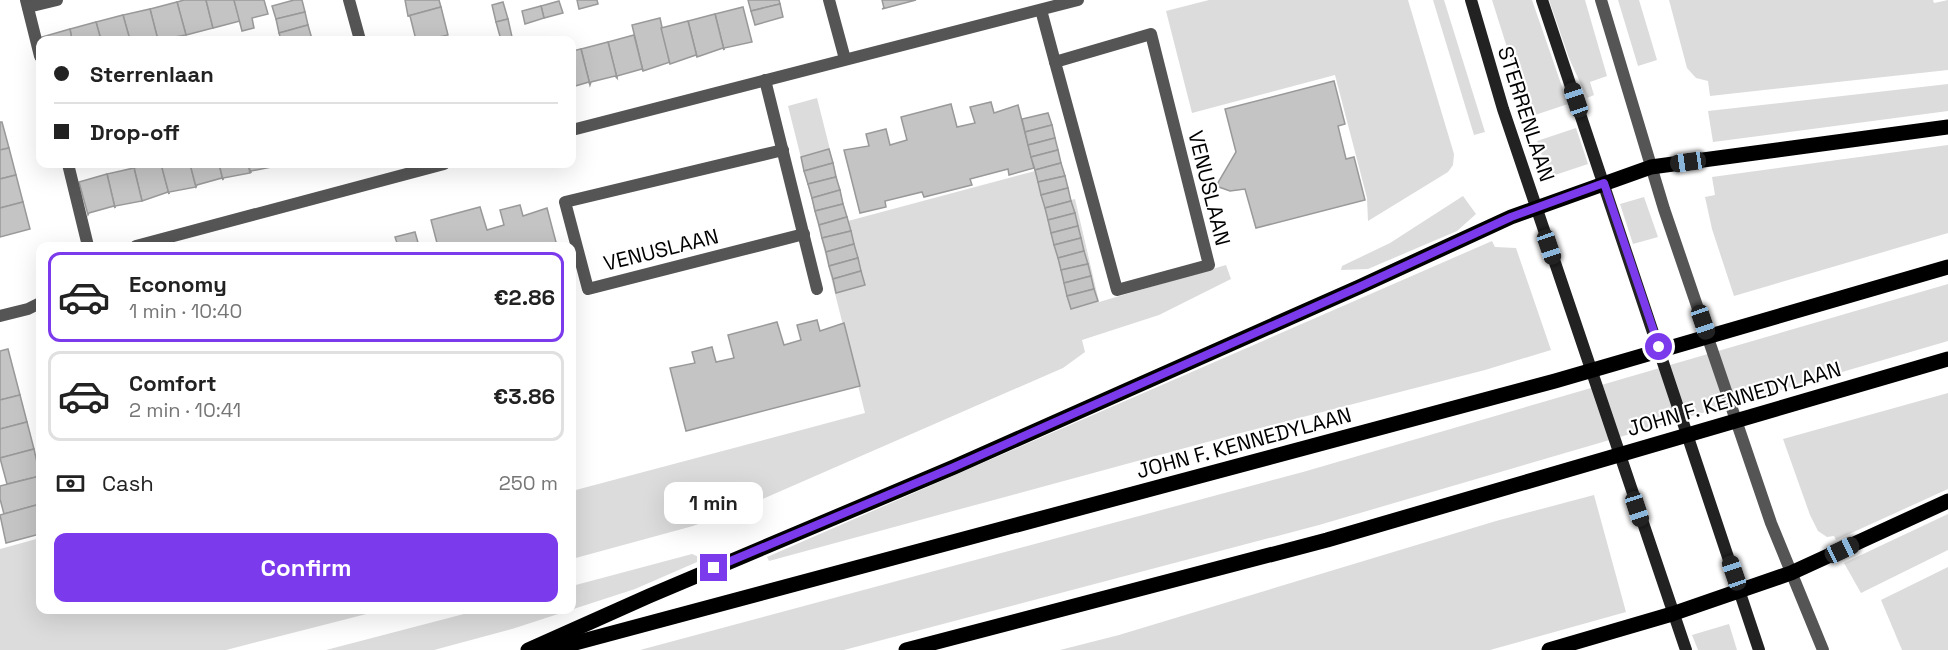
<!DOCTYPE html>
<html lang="en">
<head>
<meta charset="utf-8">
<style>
	:root { --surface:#fff; --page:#f2f2f2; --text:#222; --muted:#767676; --line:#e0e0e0; --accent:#7c3aed }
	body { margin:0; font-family:"Space Grotesk",sans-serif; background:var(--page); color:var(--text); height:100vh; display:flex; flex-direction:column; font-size:22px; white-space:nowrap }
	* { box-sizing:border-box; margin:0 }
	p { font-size:20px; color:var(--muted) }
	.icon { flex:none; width:33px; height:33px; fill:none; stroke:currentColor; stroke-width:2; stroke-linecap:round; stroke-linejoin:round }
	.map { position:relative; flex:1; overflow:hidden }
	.panel { position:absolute; left:36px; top:242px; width:540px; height:372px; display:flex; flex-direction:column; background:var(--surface); border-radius:12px; box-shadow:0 6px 24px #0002 }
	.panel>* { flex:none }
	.guide { position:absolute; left:36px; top:36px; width:540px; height:132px; border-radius:12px; box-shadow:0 6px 24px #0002; display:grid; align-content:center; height:132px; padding:0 18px; background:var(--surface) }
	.end { position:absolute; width:27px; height:27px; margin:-14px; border:8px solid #7c3aed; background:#fff; box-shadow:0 0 0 3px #fff }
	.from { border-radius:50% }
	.bubble { position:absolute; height:42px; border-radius:12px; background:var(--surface); box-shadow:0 6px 24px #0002; font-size:20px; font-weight:700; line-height:42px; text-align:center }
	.car { position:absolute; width:18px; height:36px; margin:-18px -9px; border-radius:8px; box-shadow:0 0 4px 2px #0007; background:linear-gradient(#222 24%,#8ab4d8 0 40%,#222 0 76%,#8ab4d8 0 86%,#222 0) }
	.guide b { display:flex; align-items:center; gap:21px; height:57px; font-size:22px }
	.guide b+b { border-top:2px solid var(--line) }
	.guide i { width:15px; height:15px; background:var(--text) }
	ul { padding:10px 0 0; list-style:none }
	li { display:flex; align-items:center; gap:18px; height:90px; margin:0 12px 9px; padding:0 6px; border:3px solid var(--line); border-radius:12px }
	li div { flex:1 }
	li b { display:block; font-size:22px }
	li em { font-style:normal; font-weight:700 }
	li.active { border-color:var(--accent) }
	li>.icon { width:54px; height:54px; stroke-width:1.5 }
	.pay { display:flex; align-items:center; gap:15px; height:66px; padding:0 18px; font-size:22px }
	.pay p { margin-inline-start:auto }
	.primary-button { display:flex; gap:12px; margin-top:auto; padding:12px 18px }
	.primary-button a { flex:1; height:69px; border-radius:12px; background:var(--accent); color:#fff; font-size:24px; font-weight:700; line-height:69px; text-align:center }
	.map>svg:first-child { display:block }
</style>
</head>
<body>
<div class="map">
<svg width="1948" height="650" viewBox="0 0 1948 650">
	<rect width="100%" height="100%" fill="#fff"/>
	<g fill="#dcdcdc">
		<polygon points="1209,0 1408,0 1454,154 1453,165 1448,172 1368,221 1367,198 1335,75 1192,113 1166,11"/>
		<polygon points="1433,0 1444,0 1485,132 1474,135"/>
		<polygon points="1492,0 1532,0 1568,104 1529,117"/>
		<polygon points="1549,0 1585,0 1607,76 1590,82 1594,95 1587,98 1569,58"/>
		<polygon points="1618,0 1639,0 1657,60 1638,66"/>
		<polygon points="1669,0 1933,0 1934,3 1948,0 1948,70 1710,96 1708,81 1696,78 1687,68"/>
		<polygon points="1948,84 1948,111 1713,142 1708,111"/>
		<polygon points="817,98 848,221 1035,171 1045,206 1075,199 1099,302 1226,265 1231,279 1159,315 1082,340 1085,352 1063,368 744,507 693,526 572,559 572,491 865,413 788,106"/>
		<polygon points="1576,128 1588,164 1549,177 1537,141"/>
		<polygon points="1948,145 1948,233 1734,296 1712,229 1705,197 1715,195 1712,177"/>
		<polygon points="1463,196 1476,214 1457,231 1368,269 1341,270 1342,266 1390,243"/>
		<polygon points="1644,197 1658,237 1633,244 1620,204"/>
		<polygon points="1492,241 1495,247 1516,248 1551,350 1485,370 1233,435 769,561 767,557"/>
		<polygon points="1948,284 1948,341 1319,525 844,650 640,650 1303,472"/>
		<polygon points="1948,393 1948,489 1836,540 1834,536 1827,537 1818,531 1810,515 1783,439"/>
		<polygon points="1594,495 1626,612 1490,650 1060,650 1119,635 1496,521"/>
		<polygon points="1948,514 1948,550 1861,593 1844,563"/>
		<polygon points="40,538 40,609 386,609 226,650 0,650 0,549"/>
		<polygon points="692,554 704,559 635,589 512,629 434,650 326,650 483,609 572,609 572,586"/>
		<polygon points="1948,567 1948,650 1902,650 1881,600"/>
		<polygon points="1729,624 1737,650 1698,650 1692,635"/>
	</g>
	<g fill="#c4c4c4" stroke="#999" stroke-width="1.5">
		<polygon points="184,0 206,0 213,28 186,35 177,2"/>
		<polygon points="206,0 234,0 240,21 213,28"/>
		<polygon points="234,0 264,0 268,14 252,18 254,28 242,31"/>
		<polygon points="294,0 302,0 305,12 276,19 272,6"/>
		<polygon points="405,0 439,0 441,7 408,16"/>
		<polygon points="577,0 597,0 598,4 579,9"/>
		<polygon points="748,0 779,0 780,4 751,11"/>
		<polygon points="882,0 916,0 882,9 884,8"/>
		<polygon points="559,1 563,13 544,18 541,6"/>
		<polygon points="177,2 186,35 158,40 150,9"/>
		<polygon points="503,2 508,19 496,22 492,5"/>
		<polygon points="780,4 783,17 755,25 751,11"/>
		<polygon points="541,6 544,18 525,24 522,11"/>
		<polygon points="441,7 448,35 426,40 416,40 410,16 408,16"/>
		<polygon points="743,7 752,42 724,48 724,50 715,14"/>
		<polygon points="150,9 158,40 130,40 123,15"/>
		<polygon points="305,12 308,25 279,33 276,19"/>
		<polygon points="715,14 724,50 723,48 697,57 688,21"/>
		<polygon points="123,15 130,40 101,40 96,22"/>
		<polygon points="660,18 670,64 670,62 643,71 632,25"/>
		<polygon points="508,19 512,37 501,40 496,22"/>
		<polygon points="688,21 697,57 696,55 670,64 661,28"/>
		<polygon points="96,22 101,40 72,40 70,29"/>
		<polygon points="308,25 312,39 281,40 279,33"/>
		<polygon points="70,29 72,40 43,40 42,37"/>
		<polygon points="634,35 643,71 642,69 617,76 617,78 608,42"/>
		<polygon points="608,42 617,78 615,76 591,82 590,85 581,49"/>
		<polygon points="581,49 590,85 589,82 572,87 572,51"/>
		<polygon points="1334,81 1345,124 1338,126 1346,159 1354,157 1365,200 1256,228 1245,189 1230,191 1216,186 1236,152 1225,109"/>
		<polygon points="991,102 994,113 1018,105 1034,168 1009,175 1008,169 970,179 972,185 924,197 922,192 885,201 886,207 860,213 844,150 869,146 866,134 886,129 890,145 907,140 901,117 951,104 957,127 975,123 970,107"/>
		<polygon points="1048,113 1052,125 1025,132 1022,119"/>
		<polygon points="0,122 2,122 9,148 0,150"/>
		<polygon points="1052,125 1055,138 1028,145 1025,132"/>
		<polygon points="1055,138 1058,150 1031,157 1028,145"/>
		<polygon points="9,148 16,175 0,179 0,150"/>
		<polygon points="829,149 833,163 804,171 801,157"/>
		<polygon points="1058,150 1061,163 1035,170 1031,157"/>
		<polygon points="833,163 836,177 808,184 804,171"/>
		<polygon points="1061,163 1065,176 1038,182 1035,170"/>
		<polygon points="149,164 161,164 169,194 168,192 142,201 134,168"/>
		<polygon points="161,164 190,164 196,187 169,192 169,194"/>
		<polygon points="190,164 219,164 223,180 222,178 197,185 196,187"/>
		<polygon points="219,164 248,164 250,173 223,178 223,180"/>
		<polygon points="248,164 277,164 277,166 251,171 251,173"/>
		<polygon points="134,168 142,201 115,206 115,208 107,174"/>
		<polygon points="107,174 115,208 114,206 89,213 88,215 79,182"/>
		<polygon points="16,175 23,202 0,208 0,179"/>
		<polygon points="1065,176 1068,188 1041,195 1038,182"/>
		<polygon points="836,177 840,190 812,198 808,184"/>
		<polygon points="1068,188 1071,201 1045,208 1041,195"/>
		<polygon points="840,190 843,204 815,211 812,198"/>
		<polygon points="1071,201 1075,213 1048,220 1045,208"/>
		<polygon points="23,202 30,229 0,237 0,208"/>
		<polygon points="843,204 847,217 819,225 815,211"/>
		<polygon points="520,205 523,216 547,208 557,246 426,246 437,243 431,220 480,207 487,230 504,225 500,210"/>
		<polygon points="1075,213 1078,226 1051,233 1048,220"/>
		<polygon points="847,217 851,231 822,238 819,225"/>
		<polygon points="1078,226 1081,238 1054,245 1051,233"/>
		<polygon points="851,231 854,244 826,252 822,238"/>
		<polygon points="415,232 419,246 398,246 395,237"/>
		<polygon points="1081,238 1084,251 1058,258 1054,245"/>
		<polygon points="854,244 858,258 829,266 826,252"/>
		<polygon points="1084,251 1088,264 1061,270 1058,258"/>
		<polygon points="858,258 861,271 833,279 829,266"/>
		<polygon points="1088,264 1091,276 1064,283 1061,270"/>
		<polygon points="861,271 865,285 836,293 833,279"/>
		<polygon points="1091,276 1094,289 1067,296 1064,283"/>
		<polygon points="1094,289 1098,301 1071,309 1067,296"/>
		<polygon points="817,320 820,331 844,323 860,386 686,431 670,368 695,363 692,352 712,347 716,362 734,358 728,335 777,322 784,345 801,340 797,325"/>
		<polygon points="8,349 20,395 0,400 0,351"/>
		<polygon points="20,395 27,422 0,429 0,400"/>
		<polygon points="27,422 34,449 0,458 0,429"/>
		<polygon points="34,449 40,476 7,484 0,458"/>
		<polygon points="40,476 40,504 4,514 0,499 0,486"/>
		<polygon points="40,504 40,534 6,543 0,515"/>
	</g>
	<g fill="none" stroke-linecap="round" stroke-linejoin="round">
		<g stroke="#555" stroke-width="12">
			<polyline points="1601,0 1664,209 1771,523 1823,650"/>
			<polyline points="1041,10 1055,62"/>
			<polygon points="1151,34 1209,265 1117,290 1055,62"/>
			<polyline points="765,80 817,289"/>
			<polyline points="783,150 565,202 588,289 804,234"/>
		</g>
		<g stroke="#555" stroke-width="12">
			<polyline points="26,0 40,56"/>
			<polyline points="68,164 88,246"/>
		</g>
		<g stroke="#555" stroke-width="12">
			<polyline points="349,0 360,40"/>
			<polyline points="829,0 845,59"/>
			<polyline points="28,7 57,0"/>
			<polyline points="572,130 1078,0"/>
			<polyline points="136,246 444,164"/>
			<polyline points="0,316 28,309 40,303"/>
		</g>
		<g stroke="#222" stroke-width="12">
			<polyline points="1471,0 1503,109 1686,650"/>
			<polyline points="1542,0 1759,650"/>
		</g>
		<g stroke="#000" stroke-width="15">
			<polyline points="528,650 649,596 954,467 1359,287 1511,217 1651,167 1948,127"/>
			<polyline points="549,650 1555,381 1948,267"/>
			<polyline points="906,650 1327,540 1948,359"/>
			<polyline points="1549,650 1672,614 1791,573 1948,501"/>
		</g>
	</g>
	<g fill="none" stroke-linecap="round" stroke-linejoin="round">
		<polyline stroke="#7c3aed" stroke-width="8" points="714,568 954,467 1359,287 1511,217 1604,183 1659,347"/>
	</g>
	<g text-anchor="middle" stroke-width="4.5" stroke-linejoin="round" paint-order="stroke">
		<g font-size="21" fill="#000" stroke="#fff">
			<text transform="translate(1526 114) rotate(72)" y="7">STERRENLAAN</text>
			<text transform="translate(1209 188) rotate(76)" y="7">VENUSLAAN</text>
			<text transform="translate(661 250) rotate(-14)" y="7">VENUSLAAN</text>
			<text transform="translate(1734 399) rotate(-16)" y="7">JOHN F. KENNEDYLAAN</text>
			<text transform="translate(1244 443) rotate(-15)" y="7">JOHN F. KENNEDYLAAN</text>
		</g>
	</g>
</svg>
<i class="end from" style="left:1659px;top:347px"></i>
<i class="end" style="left:714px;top:568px"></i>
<div class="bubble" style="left:664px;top:482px;width:99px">1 min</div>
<i class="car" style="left:1576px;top:100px;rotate:341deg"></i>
<i class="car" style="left:1688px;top:162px;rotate:262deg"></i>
<i class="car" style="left:1549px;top:247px;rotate:161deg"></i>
<i class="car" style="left:1703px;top:322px;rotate:161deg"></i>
<i class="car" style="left:1637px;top:509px;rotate:162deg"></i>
<i class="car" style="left:1842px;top:550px;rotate:65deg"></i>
<i class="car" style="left:1734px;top:573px;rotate:341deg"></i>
<div class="guide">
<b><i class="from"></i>Sterrenlaan</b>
<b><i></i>Drop-off</b>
</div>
<section class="panel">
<ul>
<li class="active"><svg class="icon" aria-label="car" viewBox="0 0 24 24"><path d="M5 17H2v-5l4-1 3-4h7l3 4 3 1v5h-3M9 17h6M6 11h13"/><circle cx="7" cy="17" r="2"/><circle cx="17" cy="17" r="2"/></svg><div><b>Economy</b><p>1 min · 10:40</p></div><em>€2.86</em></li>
<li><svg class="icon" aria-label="car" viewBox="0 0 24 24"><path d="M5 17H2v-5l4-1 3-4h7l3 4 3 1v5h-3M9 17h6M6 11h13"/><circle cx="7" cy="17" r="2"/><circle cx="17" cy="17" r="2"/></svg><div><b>Comfort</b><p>2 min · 10:41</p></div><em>€3.86</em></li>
</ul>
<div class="pay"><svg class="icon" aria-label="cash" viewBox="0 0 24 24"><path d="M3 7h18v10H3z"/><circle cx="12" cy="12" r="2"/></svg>Cash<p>250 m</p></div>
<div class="primary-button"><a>Confirm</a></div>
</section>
</div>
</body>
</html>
